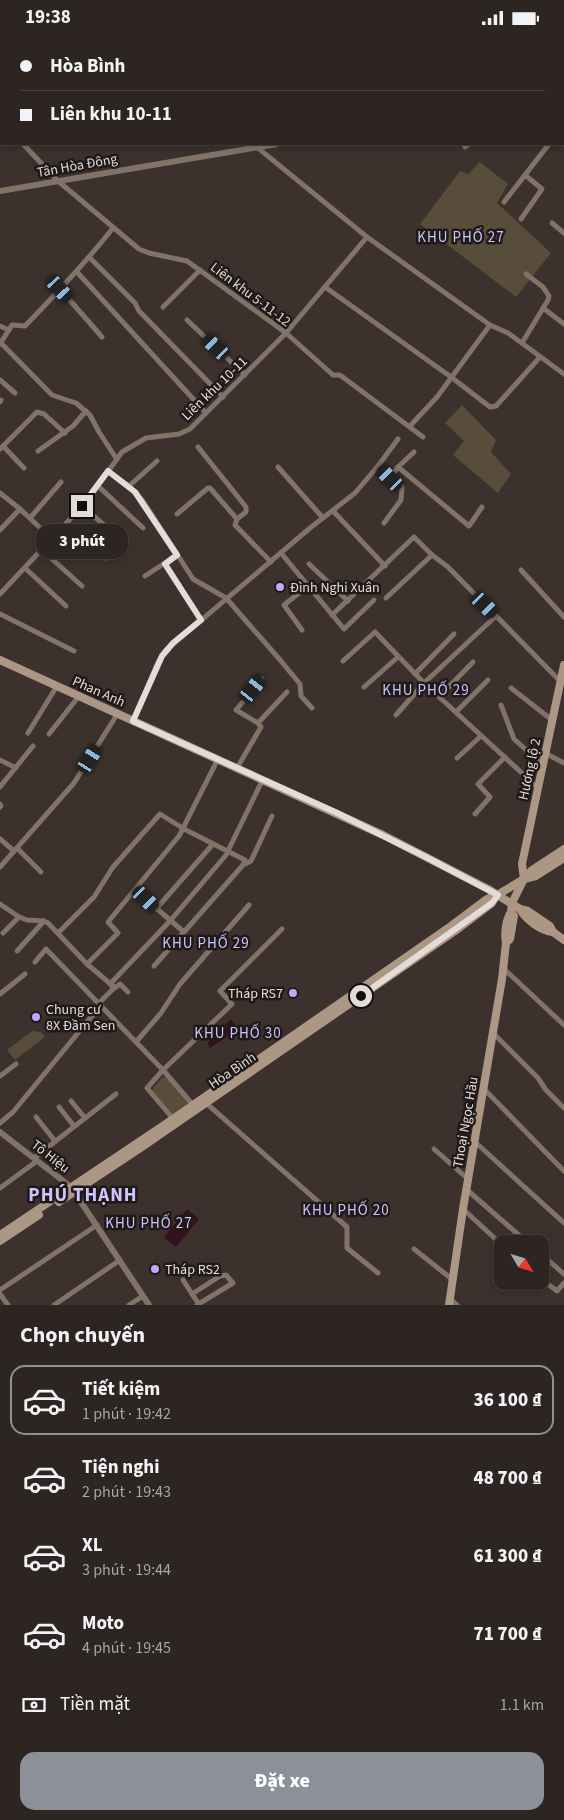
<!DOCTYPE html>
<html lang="vi">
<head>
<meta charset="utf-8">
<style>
	:root { --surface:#2d2522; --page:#352d2a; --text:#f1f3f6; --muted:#a7a5a5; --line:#484240; --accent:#8c9099 }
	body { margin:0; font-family:"Source Sans 3",sans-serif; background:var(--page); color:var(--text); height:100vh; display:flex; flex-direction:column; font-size:19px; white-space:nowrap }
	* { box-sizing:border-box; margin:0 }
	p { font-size:16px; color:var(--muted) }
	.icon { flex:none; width:28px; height:28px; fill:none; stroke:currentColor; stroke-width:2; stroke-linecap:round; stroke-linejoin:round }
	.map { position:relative; height:1270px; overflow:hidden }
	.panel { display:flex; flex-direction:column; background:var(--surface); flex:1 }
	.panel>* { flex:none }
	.hud { position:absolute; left:0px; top:0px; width:565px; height:110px; box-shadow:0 2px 8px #0003,0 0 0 1px var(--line); display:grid; align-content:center; height:110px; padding:0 20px; background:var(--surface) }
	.needle { width:32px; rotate:128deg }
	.controls { position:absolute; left:494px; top:1200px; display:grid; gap:10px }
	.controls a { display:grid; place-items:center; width:55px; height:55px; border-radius:10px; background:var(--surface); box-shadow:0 2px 8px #0003,0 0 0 1px var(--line); font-size:25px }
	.end { position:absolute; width:22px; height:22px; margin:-11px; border:6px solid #e3dcd9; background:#111; box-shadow:0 0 0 2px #111 }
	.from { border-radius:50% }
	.bubble { position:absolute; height:35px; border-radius:15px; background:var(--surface); box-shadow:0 2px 8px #0003,0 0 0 1px var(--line); font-size:16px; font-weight:800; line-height:35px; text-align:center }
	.car { position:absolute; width:15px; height:30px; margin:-15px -8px; border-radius:6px; box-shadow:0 0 4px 1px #0007; background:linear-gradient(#222 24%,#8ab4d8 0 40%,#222 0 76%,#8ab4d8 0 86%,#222 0) }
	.hud b { display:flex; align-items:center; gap:18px; height:48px; font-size:19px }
	.hud b+b { border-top:1px solid var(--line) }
	.hud i { width:12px; height:12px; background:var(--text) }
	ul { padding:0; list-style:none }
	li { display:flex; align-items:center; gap:15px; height:70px; margin:0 10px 8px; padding:0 10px; border:2px solid transparent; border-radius:15px }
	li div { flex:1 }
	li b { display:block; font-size:19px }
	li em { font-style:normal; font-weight:800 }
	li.on { border-color:var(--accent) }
	li>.icon { width:45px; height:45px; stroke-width:1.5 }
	h2 { padding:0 20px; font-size:22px; line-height:60px }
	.pay { display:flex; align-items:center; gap:12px; height:55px; padding:0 20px; font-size:19px }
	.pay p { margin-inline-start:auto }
	.button { display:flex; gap:10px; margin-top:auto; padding:10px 20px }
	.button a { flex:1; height:58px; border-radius:15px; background:var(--accent); color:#fff; font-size:20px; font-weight:800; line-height:58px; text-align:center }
	.status { display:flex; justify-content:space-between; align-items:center; height:35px; padding:0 25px; background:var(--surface); direction:ltr }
	.status svg { height:14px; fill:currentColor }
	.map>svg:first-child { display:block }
</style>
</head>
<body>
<div class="status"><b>19:38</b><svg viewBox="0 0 49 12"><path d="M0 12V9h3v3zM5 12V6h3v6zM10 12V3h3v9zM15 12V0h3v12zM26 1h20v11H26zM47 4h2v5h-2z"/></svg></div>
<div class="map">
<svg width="564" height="1270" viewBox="0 0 564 1270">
	<rect width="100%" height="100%" fill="#3c312d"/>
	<g fill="#574d3a">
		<polygon points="480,127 508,149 497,168 551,218 516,262 420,189 460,136 468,139"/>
		<polygon points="462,370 496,405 491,417 511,439 498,458 453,420 464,406 445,388"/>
		<polygon points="32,996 41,997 45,1002 15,1025 7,1015"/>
		<polygon points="163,1042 167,1043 189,1068 174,1081 152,1056 153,1053"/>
	</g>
	<g fill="#31121e">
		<polygon points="231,984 238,994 210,1013 207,1008"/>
		<polygon points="187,1174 199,1184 176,1212 164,1202"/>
	</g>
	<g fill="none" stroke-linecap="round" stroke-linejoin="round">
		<g stroke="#817368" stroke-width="5">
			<polyline points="1,0 3,1"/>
			<polyline points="305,0 306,1"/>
			<polyline points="333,0 334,1"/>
			<polyline points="367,0 369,1"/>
			<polyline points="444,0 446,1"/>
			<polyline points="157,1 158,0"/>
			<polyline points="183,1 184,0"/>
			<polyline points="218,1 219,0"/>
			<polyline points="246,1 247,0"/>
			<polyline points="288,1 289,0"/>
			<polyline points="507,1 508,0"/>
			<polyline points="0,21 1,19"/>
			<polyline points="0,58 1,56"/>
			<polyline points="0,81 1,82"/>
			<polyline points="564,108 564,109"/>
			<polyline points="23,109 58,146 139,214 149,218 187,226 286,298 333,340 340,340 423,402"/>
			<polyline points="253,109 367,202 490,290 508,298 564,339"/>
			<polyline points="465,112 469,109"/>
			<polyline points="504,167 549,109"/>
			<polyline points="521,184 542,154 525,140"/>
			<polyline points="552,188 564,198"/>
			<polyline points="89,222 135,268 139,276 223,362"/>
			<polyline points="77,237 206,378"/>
			<polyline points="325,252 451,342 490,372 496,371 540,322"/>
			<polyline points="60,254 102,302"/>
			<polyline points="163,272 200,235"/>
			<polyline points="543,273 564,289"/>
			<polyline points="187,285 245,340"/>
			<polyline points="0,291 9,295"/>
			<polyline points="1,308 52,360 76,368 90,380 99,397 116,423"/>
			<polyline points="522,308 548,265 549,261 543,252 526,239"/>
			<path d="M0,309L12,290L25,291C56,259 86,227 113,193"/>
			<polyline points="0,345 15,358"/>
			<polyline points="0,367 1,365"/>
			<polyline points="410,391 437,362 490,290"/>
			<polyline points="3,411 24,433"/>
			<polyline points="198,412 246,472 246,477 237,484"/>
			<polyline points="0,414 37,377 44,379 65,398"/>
			<polyline points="38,416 73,391 86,376"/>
			<polyline points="378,431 397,449 402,452 401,465 384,488"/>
			<polyline points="278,432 323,483"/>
			<polyline points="398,432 469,491 482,472"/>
			<polyline points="108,436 129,451 143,466 193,544 226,563 281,626 300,649 301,661 312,673"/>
			<polyline points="390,443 398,432 414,417"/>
			<polyline points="98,451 143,493"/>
			<polyline points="129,451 157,426"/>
			<polyline points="0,458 20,474 52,504"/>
			<polyline points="82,471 124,507"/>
			<polyline points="333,476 385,531"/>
			<polyline points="177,479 208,453 210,453 237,484 235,490 271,527"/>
			<polyline points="30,483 61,447"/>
			<polyline points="67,488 106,523"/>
			<polyline points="0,495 20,474"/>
			<polyline points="42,515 82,551"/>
			<polyline points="281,518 344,594 374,565"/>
			<polyline points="165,529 201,585"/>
			<polyline points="309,529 348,566"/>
			<polyline points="25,533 66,571"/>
			<polyline points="521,535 564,582"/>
			<polyline points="145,541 177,520"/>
			<polyline points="0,559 87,466 122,417 146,403 179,399 190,394 286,298 367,202"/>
			<polyline points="386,563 432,520"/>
			<polyline points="0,579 74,616"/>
			<polyline points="332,580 414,502 432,520 448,532 560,646"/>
			<polyline points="302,595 284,570 308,551"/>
			<polyline points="343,626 375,597 424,648 537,752"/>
			<polyline points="415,639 454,599"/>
			<polyline points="364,652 398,622"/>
			<polyline points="511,653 552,685"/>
			<polyline points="440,661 473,627"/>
			<polyline points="501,670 514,704 542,729"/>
			<polyline points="456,677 488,645"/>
			<polyline points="396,680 424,648 496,581"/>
			<polyline points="133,686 158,627 166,615 310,493 355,458 378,431 398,404"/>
			<polyline points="258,688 287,657"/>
			<polyline points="28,698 57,651"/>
			<polyline points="49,699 79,661"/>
			<polyline points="545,718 564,728"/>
			<polyline points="457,723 481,701"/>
			<polyline points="0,725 16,733"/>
			<polyline points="237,733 261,692 258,688 236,675 262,644"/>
			<polyline points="0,752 33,711"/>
			<polyline points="0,769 1,771 0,772"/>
			<polyline points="475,779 490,762 478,749 505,722"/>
			<polyline points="0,804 14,816"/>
			<polyline points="17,813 41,837"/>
			<polyline points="243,830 251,826 272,781"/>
			<polyline points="0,832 74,748 118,678"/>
			<polyline points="135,855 184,897"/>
			<polyline points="0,869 19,882 27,885 44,886 48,888 87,929 113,951 112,955 99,968"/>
			<polyline points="156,874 213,809"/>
			<polyline points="59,897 94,862 113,832 160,779 184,794 245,825 243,830 154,931"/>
			<polyline points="3,898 19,882"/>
			<polyline points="17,916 44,886"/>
			<polyline points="35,927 46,914 163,1035 147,1053 175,1086"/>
			<polyline points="87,929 118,898 108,887 179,801 218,724"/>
			<polyline points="503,933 564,990"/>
			<polyline points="110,949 170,886 226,820 263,744"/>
			<polyline points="112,955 120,949 128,957"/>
			<polyline points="0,959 25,939"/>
			<polyline points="493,998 538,1043 546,1055 564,1073"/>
			<polyline points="136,1007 161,978 180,949 249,870"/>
			<polyline points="0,1041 16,1029"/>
			<polyline points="484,1054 564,1136"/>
			<polyline points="71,1066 85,1083"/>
			<polyline points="206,1068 347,1192 347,1213 378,1238"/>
			<polyline points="193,1070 163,1035 232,969 220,956 282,894"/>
			<polyline points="59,1072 74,1091"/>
			<polyline points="36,1082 55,1106"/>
			<polyline points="0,1088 13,1077 101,970"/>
			<polyline points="475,1107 564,1188"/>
			<polyline points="434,1114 468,1144"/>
			<polyline points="34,1123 116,1059"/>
			<polyline points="0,1153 37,1126"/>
			<polyline points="466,1154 529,1209"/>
			<polyline points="463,1174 502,1210"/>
			<polyline points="414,1214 453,1245"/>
			<polyline points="540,1218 564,1239"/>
			<polyline points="540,1243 557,1256 564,1248"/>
			<polyline points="183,1245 192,1259"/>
			<polyline points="0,1255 97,1190"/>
			<polyline points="0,1259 8,1270"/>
			<polyline points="450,1264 457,1270"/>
			<polyline points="54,1270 120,1225"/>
			<polyline points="129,1270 143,1261"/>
			<polyline points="197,1270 233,1248 226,1240 220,1241 192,1259 199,1269"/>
		</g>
		<g stroke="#817368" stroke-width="6">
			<polyline points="0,156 277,109"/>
			<polyline points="0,1097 71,1152 149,1270"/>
		</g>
		<g stroke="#ac9785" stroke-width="8">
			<polyline points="0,625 383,800 488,854 520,874 528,876 550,891 553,897 564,905"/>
			<polyline points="524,844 522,829 564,630"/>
			<path d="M520,874C525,884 541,896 553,897"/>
			<path d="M511,877C506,884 504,899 506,908L510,904L514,881L511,877L512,868L524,844L532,835L564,814"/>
			<polyline points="59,1167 142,1112 455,896 492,868 497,860"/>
			<polyline points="0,1200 170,1086 451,891 487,864 497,860 524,844 536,841 564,823"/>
			<polyline points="0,1206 39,1180"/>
			<polyline points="449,1270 463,1174 502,944 506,908"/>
		</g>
	</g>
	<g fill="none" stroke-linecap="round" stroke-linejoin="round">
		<polyline stroke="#e3dcd9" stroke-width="6" points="82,471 108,436 135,457 177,520 165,529 201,585 173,608 162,621 133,686 335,777 424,821 498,860 492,868 361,961"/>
	</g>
	<g fill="#b9abf7" stroke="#1f1a18" stroke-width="2">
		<circle cx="280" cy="552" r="5"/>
		<circle cx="293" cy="958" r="5"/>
		<circle cx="36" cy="982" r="5"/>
		<circle cx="155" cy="1234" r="5"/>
	</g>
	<g text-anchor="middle" stroke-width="5" stroke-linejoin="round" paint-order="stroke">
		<g font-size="14" fill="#e3dcd9" stroke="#1f1a18">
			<text transform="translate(77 130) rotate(-10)" y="5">Tân Hòa Đông</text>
			<text transform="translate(251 259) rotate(37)" y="5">Liên khu 5-11-12</text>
			<text transform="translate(214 353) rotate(-44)" y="5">Liên khu 10-11</text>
			<text transform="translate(99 656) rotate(24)" y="5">Phan Anh</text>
			<text transform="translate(529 734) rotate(-78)" y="5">Hương lộ 2</text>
			<text transform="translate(232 1035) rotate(-34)" y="5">Hòa Bình</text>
			<text transform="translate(465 1087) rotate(-80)" y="5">Thoại Ngọc Hầu</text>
			<text transform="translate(51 1121) rotate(38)" y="5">Tô Hiệu</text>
		</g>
		<g font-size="14" fill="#e3dcd9" stroke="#1f1a18" text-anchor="start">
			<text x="290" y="557">Đình Nghi Xuân</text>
			<text x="283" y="963" text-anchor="end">Tháp RS7</text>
			<text x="46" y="979">Chung cư<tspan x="46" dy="16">8X Đầm Sen</tspan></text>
			<text x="165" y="1239">Tháp RS2</text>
		</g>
		<g font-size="15" letter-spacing="1" fill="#cec4fe" stroke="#1f1a18">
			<text x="461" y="207">KHU PHỐ 27</text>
			<text x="426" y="660">KHU PHỐ 29</text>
			<text x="206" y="913">KHU PHỐ 29</text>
			<text x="238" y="1003">KHU PHỐ 30</text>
			<text x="346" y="1180">KHU PHỐ 20</text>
			<text x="149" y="1193">KHU PHỐ 27</text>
		</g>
		<g font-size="19" font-weight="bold" letter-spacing="1" fill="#cec4fe" stroke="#1f1a18">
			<text x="83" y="1166">PHÚ THẠNH</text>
		</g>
	</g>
</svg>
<div class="controls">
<a><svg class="needle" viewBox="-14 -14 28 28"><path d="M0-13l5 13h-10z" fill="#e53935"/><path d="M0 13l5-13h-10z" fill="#a7a5a5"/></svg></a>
</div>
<i class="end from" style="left:361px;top:961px"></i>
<i class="end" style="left:82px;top:471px"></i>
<div class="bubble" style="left:36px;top:489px;width:92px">3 phút</div>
<i class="car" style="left:60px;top:254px;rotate:138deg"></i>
<i class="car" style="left:216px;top:312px;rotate:313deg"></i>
<i class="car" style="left:390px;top:443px;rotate:315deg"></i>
<i class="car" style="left:485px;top:570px;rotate:134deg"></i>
<i class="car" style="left:253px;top:654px;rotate:39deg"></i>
<i class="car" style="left:90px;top:724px;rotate:32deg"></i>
<i class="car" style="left:146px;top:864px;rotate:134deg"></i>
<div class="hud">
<b><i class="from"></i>Hòa Bình</b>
<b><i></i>Liên khu 10-11</b>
</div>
</div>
<section class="panel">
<h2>Chọn chuyến</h2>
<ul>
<li class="on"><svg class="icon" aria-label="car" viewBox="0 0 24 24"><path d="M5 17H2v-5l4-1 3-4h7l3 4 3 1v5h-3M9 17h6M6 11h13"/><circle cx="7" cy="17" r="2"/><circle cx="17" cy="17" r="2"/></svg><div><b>Tiết kiệm</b><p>1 phút · 19:42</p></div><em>36 100 ₫</em></li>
<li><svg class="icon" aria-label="car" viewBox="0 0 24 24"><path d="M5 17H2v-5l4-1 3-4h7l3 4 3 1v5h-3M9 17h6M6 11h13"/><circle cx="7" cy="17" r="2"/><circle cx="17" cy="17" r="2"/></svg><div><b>Tiện nghi</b><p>2 phút · 19:43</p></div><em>48 700 ₫</em></li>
<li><svg class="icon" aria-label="car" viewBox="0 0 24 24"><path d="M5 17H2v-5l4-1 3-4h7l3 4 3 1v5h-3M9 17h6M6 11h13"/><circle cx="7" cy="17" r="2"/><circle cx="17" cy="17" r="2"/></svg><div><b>XL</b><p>3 phút · 19:44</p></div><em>61 300 ₫</em></li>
<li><svg class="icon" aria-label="car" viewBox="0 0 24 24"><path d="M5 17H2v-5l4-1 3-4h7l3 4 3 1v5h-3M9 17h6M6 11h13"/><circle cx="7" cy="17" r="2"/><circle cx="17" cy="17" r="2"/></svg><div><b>Moto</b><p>4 phút · 19:45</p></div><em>71 700 ₫</em></li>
</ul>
<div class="pay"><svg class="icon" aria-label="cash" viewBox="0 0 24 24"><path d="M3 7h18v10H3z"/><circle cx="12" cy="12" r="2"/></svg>Tiền mặt<p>1.1 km</p></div>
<div class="button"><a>Đặt xe</a></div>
</section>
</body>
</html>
